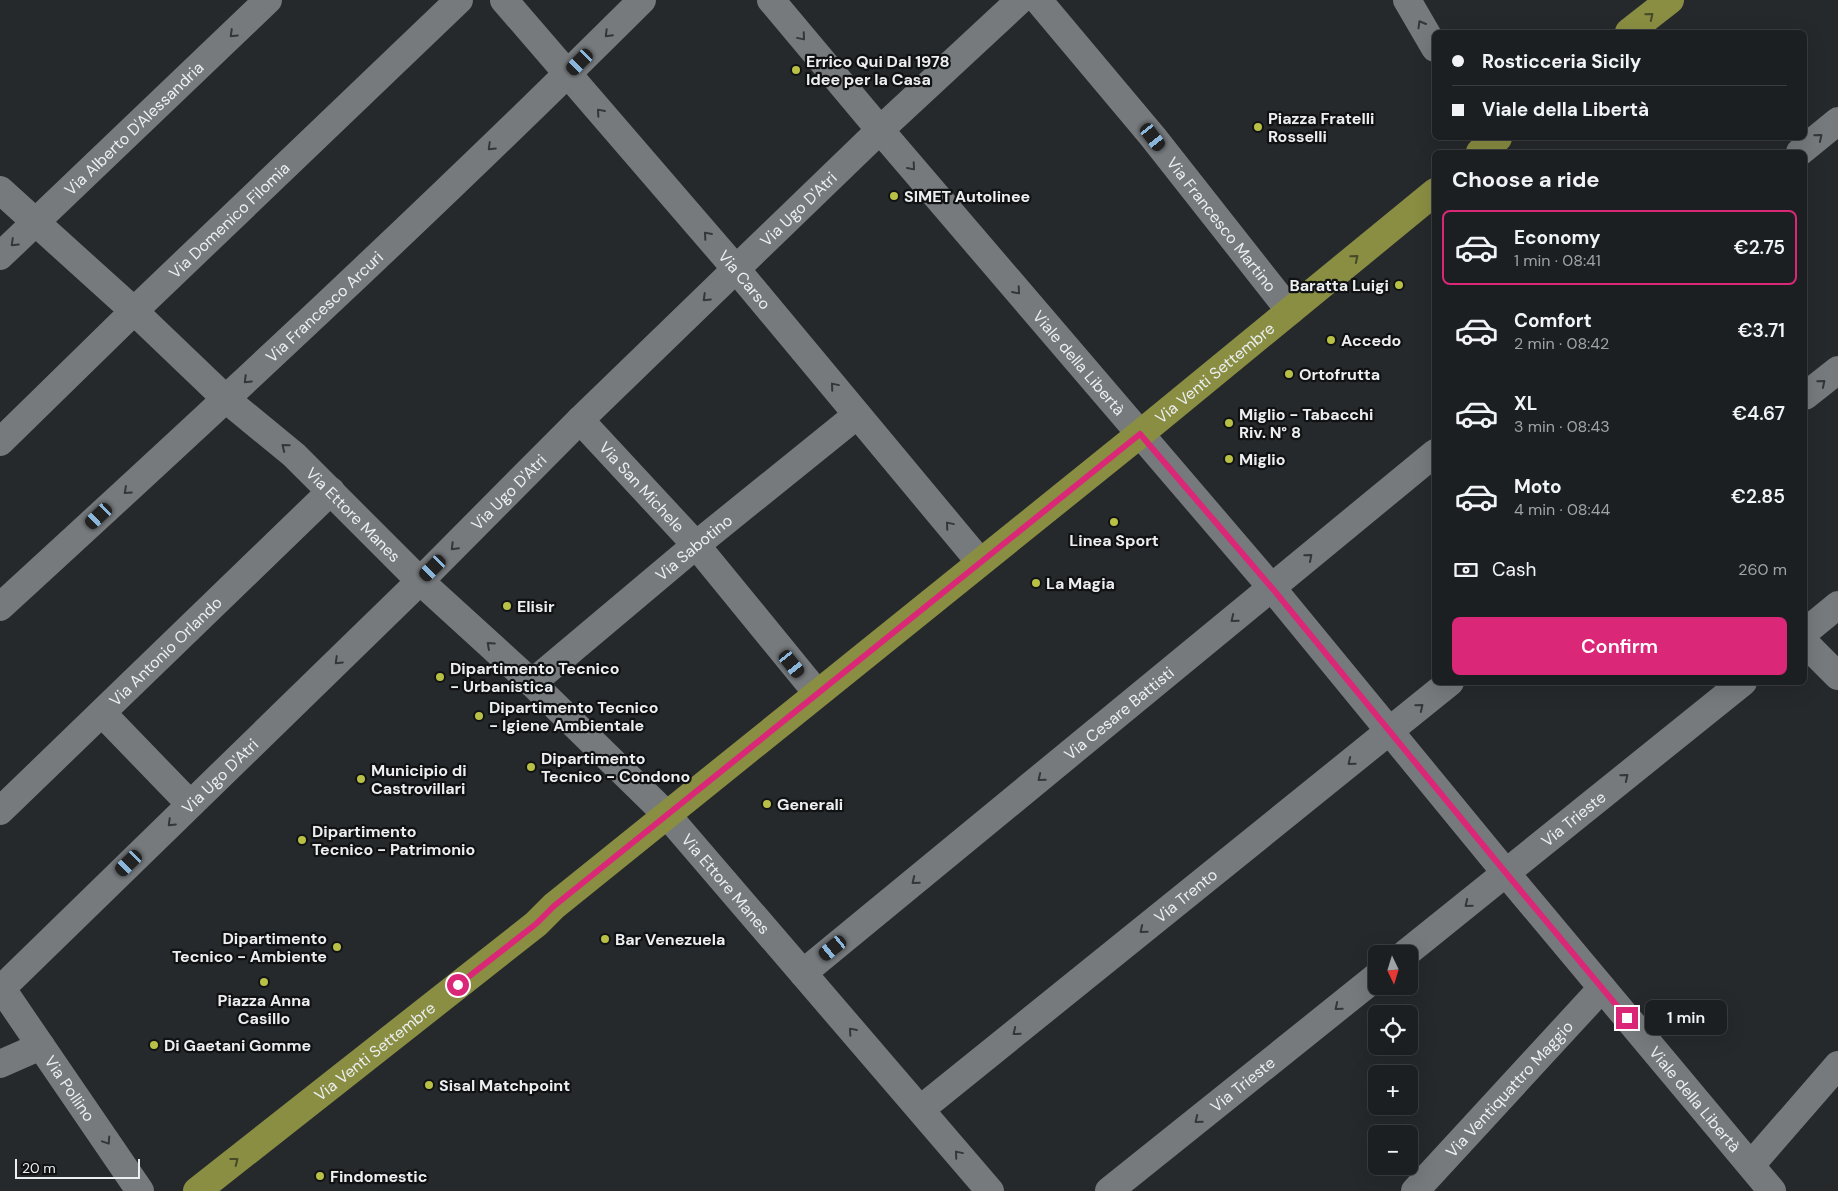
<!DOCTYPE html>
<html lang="en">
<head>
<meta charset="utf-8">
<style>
	:root { --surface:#1c1f21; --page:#292c2e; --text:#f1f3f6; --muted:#a0a2a5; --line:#3a3d3f; --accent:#db2777 }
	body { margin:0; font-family:"DM Sans",sans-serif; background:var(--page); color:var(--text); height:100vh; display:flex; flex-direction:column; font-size:19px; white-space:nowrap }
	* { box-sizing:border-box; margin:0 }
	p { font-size:16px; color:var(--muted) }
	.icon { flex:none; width:28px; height:28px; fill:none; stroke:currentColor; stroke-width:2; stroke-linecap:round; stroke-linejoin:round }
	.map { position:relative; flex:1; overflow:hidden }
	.sheet { position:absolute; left:1432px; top:150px; width:375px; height:535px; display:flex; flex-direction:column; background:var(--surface); border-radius:8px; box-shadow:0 5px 20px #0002,0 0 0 1px var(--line) }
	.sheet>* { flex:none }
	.guide { position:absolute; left:1432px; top:30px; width:375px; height:110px; border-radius:8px; box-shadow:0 5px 20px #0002,0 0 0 1px var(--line); display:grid; align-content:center; height:110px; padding:0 20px; background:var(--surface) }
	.needle { width:32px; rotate:176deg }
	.controls { position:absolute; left:1368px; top:945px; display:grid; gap:10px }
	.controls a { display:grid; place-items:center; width:50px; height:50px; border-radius:8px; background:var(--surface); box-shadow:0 5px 20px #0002,0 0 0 1px var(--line); font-size:25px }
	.scale { position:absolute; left:15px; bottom:12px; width:125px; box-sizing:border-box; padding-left:5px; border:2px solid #eceef0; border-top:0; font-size:14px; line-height:18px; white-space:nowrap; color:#eceef0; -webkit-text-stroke:4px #101213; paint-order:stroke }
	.end { position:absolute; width:22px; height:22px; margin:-11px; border:6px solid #db2777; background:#fff; box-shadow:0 0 0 2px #fff }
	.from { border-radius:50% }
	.bubble { position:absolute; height:35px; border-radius:8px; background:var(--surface); box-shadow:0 5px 20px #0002,0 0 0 1px var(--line); font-size:16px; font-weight:600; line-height:35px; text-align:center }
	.car { position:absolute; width:15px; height:30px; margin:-15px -8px; border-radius:6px; box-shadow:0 0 4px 1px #0007; background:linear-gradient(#222 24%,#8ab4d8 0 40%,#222 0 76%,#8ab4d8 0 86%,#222 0) }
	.guide b { display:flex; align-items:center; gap:18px; height:48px; font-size:19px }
	.guide b+b { border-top:1px solid var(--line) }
	.guide i { width:12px; height:12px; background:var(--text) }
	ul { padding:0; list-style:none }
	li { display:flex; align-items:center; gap:15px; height:75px; margin:0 10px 8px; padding:0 10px; border:2px solid transparent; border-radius:8px }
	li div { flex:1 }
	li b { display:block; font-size:19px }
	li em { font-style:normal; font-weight:600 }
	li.selected { border-color:var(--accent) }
	li>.icon { width:45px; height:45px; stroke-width:1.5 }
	h2 { padding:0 20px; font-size:22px; line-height:60px }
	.pay { display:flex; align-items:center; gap:12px; height:55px; padding:0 20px; font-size:19px }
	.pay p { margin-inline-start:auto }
	.primary-button { display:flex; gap:10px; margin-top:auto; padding:10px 20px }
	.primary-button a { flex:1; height:58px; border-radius:8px; background:var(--accent); color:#fff; font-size:20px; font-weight:600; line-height:58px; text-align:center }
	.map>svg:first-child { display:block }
</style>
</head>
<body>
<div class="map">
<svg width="1838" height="1191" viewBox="0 0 1838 1191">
	<rect width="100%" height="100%" fill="#26292c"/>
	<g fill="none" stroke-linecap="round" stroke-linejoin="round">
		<g stroke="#767a7d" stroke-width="28">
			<path id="s1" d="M504,0L736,269L980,562"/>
			<path id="s2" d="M771,0L880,130L1272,588L1506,873L1772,1191"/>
			<path id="s3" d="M1038,0L1153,137L1290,311"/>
			<polyline points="1407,0 1435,48"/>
			<polyline points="1800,152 1838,121"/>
			<path id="s4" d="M0,190L134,311L227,400L294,455L420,581L532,683L667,815L990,1191"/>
			<path id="s5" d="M0,256L268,0"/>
			<polyline points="1805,396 1838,370"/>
			<path id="s6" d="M580,420L696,545L817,693"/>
			<path id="s7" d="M0,442L134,311L459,0"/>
			<path id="s8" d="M0,607C217,408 433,208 642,0"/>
			<polyline points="1805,632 1838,605"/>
			<polyline points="1805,643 1838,676"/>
			<path id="s9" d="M532,683L696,545L857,415"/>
			<polyline points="102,713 190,804"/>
			<path id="s10" d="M0,811L331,491"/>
			<path id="s11" d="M1405,954L1743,682"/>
			<path id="s12" d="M803,973L1435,453"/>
			<path id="s13" d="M0,986L140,1191"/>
			<path id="s14" d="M2,988L420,581L580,420L736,269L880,130L1020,0"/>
			<polyline points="0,1064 41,1046"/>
			<path id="s15" d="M921,1109L1450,682"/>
			<polyline points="1751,1165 1838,1065"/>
			<path id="s16" d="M1109,1191L1376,977"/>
			<path id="s17" d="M1415,1191L1602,988"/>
		</g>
		<g stroke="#898e42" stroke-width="28">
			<polyline points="1629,32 1670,0"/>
			<polyline points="1480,152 1498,138"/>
			<path id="s18" d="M197,1191L536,924L554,906L1140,434L1435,192"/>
		</g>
	</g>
	<defs><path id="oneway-chevron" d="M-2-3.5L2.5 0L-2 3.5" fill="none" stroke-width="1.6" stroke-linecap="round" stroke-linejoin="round" transform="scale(1.25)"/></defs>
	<g stroke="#464a28">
		<use href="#oneway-chevron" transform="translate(1650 16) rotate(-39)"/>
		<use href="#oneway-chevron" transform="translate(1355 258) rotate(-39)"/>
		<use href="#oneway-chevron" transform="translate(235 1161) rotate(-38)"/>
	</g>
	<g stroke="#343638">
		<use href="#oneway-chevron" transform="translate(1421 24) rotate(-120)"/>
		<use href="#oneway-chevron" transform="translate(233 34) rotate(136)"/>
		<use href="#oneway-chevron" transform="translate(608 34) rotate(135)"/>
		<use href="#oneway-chevron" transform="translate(802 37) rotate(50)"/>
		<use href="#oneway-chevron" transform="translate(600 112) rotate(-131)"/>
		<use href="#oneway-chevron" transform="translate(1819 137) rotate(-40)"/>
		<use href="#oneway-chevron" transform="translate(491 147) rotate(136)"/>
		<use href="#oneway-chevron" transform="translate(912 167) rotate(49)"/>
		<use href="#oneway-chevron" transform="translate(707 235) rotate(-131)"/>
		<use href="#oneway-chevron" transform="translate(14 243) rotate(136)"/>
		<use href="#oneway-chevron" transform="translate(1017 291) rotate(49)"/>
		<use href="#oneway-chevron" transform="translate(706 298) rotate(136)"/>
		<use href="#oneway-chevron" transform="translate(247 380) rotate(136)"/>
		<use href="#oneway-chevron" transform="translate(1822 383) rotate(-39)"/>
		<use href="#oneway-chevron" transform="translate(834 386) rotate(-130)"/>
		<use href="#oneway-chevron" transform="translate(285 447) rotate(-141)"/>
		<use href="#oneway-chevron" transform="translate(127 491) rotate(138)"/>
		<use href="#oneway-chevron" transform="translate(949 525) rotate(-130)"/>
		<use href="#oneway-chevron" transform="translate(454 547) rotate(135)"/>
		<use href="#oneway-chevron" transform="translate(1309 557) rotate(-40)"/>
		<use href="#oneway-chevron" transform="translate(1234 619) rotate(141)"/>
		<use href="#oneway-chevron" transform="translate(490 645) rotate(-138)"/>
		<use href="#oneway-chevron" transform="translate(338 661) rotate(136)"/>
		<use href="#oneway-chevron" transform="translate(1420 707) rotate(-39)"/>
		<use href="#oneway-chevron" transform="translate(1351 762) rotate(141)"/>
		<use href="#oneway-chevron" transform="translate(1625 777) rotate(-39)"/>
		<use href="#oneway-chevron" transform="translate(1041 778) rotate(141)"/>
		<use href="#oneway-chevron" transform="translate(171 823) rotate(136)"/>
		<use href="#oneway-chevron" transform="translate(915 881) rotate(141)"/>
		<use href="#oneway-chevron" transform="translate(1468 904) rotate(141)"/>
		<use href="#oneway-chevron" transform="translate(1143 930) rotate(141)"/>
		<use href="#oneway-chevron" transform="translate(1338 1007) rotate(141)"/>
		<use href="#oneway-chevron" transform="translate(852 1031) rotate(-131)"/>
		<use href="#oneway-chevron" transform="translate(1016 1032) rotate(141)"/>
		<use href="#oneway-chevron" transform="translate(1198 1120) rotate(141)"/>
		<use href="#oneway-chevron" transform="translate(107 1141) rotate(56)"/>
		<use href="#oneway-chevron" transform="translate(958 1154) rotate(-130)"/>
	</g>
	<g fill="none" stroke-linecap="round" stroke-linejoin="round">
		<polyline stroke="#db2777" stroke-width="6" points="458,985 536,924 554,906 1140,434 1272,588 1506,873 1627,1018"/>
	</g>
	<g fill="#b9c046" stroke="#101213" stroke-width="2">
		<circle cx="796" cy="70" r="5"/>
		<circle cx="1258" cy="127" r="5"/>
		<circle cx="894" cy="196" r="5"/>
		<circle cx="1399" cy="285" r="5"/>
		<circle cx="1331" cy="340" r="5"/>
		<circle cx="1289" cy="374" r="5"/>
		<circle cx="1229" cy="423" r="5"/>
		<circle cx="1229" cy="459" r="5"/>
		<circle cx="1114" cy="522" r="5"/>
		<circle cx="1036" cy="583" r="5"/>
		<circle cx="507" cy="606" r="5"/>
		<circle cx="440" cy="677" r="5"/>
		<circle cx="479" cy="716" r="5"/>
		<circle cx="531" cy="767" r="5"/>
		<circle cx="361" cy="779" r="5"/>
		<circle cx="767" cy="804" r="5"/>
		<circle cx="302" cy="840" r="5"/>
		<circle cx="605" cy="939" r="5"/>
		<circle cx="337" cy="947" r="5"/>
		<circle cx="264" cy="982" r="5"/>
		<circle cx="154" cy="1045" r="5"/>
		<circle cx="429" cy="1085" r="5"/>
		<circle cx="320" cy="1176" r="5"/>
	</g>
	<g text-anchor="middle" stroke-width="4.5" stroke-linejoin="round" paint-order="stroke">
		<g font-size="16" font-weight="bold" fill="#eceef0" stroke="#101213" text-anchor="start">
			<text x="806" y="67">Errico Qui Dal 1978<tspan x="806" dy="18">Idee per la Casa</tspan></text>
			<text x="1268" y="124">Piazza Fratelli<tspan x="1268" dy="18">Rosselli</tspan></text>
			<text x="904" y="202">SIMET Autolinee</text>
			<text x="1389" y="291" text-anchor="end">Baratta Luigi</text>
			<text x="1341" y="346">Accedo</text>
			<text x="1299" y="380">Ortofrutta</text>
			<text x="1239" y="420">Miglio - Tabacchi<tspan x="1239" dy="18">Riv. N° 8</tspan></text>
			<text x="1239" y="465">Miglio</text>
			<text x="1114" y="546" text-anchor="middle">Linea Sport</text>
			<text x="1046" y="589">La Magia</text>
			<text x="517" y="612">Elisir</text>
			<text x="450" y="674">Dipartimento Tecnico<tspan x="450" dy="18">- Urbanistica</tspan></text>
			<text x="489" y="713">Dipartimento Tecnico<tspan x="489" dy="18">- Igiene Ambientale</tspan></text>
			<text x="541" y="764">Dipartimento<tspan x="541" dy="18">Tecnico - Condono</tspan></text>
			<text x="371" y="776">Municipio di<tspan x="371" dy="18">Castrovillari</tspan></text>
			<text x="777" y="810">Generali</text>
			<text x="312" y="837">Dipartimento<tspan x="312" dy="18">Tecnico - Patrimonio</tspan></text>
			<text x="327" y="944" text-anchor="end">Dipartimento<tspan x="327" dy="18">Tecnico - Ambiente</tspan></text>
			<text x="615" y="945">Bar Venezuela</text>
			<text x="264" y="1006" text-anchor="middle">Piazza Anna<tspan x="264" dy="18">Casillo</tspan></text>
			<text x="164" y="1051">Di Gaetani Gomme</text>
			<text x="439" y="1091">Sisal Matchpoint</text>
			<text x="330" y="1182">Findomestic</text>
		</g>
		<g font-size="16" fill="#eceef0" stroke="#101213">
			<text dy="6" stroke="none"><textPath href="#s5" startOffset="185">Via Alberto D'Alessandria</textPath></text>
			<text dy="6" stroke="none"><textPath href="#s14" startOffset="1114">Via Ugo D'Atri</textPath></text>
			<text dy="6" stroke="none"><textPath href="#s7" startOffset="319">Via Domenico Filomia</textPath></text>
			<text dy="6" stroke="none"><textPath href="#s3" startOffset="290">Via Francesco Martino</textPath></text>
			<text dy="6" stroke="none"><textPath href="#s1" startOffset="369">Via Carso</textPath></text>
			<text dy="6" stroke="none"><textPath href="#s8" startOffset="442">Via Francesco Arcuri</textPath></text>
			<text dy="6" stroke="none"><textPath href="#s2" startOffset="476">Viale della Libertà</textPath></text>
			<text dy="6" stroke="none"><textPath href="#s18" startOffset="1306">Via Venti Settembre</textPath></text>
			<text dy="6" stroke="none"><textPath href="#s6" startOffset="91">Via San Michele</textPath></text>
			<text dy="6" stroke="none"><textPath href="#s14" startOffset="709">Via Ugo D'Atri</textPath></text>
			<text dy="6" stroke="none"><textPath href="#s4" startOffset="480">Via Ettore Manes</textPath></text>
			<text dy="6" stroke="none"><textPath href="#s9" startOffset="211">Via Sabotino</textPath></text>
			<text dy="6" stroke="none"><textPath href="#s10" startOffset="230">Via Antonio Orlando</textPath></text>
			<text dy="6" stroke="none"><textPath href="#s12" startOffset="409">Via Cesare Battisti</textPath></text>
			<text dy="6" stroke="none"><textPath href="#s14" startOffset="304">Via Ugo D'Atri</textPath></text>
			<text dy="6" stroke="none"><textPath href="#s11" startOffset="216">Via Trieste</textPath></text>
			<text dy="6" stroke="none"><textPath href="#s4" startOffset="1005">Via Ettore Manes</textPath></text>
			<text dy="6" stroke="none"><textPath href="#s15" startOffset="340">Via Trento</textPath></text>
			<text dy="6" stroke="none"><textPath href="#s18" startOffset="226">Via Venti Settembre</textPath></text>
			<text dy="6" stroke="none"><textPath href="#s16" startOffset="171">Via Trieste</textPath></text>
			<text dy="6" stroke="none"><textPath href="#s13" startOffset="124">Via Pollino</textPath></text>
			<text dy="6" stroke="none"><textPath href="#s17" startOffset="139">Via Ventiquattro Maggio</textPath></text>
			<text dy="6" stroke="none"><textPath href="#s2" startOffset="1436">Viale della Libertà</textPath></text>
		</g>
	</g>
</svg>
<div class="controls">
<a><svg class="needle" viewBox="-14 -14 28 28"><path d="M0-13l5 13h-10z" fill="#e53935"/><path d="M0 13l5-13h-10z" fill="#a0a2a5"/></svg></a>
<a><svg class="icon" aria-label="locate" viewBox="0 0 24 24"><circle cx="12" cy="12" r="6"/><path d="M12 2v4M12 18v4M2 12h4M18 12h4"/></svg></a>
<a>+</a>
<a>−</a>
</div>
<div class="scale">20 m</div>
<i class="end from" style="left:458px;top:985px"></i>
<i class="end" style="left:1627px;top:1018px"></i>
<div class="bubble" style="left:1645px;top:1000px;width:82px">1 min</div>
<i class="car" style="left:580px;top:62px;rotate:225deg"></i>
<i class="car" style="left:1153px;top:137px;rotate:143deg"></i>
<i class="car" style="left:99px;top:516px;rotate:227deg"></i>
<i class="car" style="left:433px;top:568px;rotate:225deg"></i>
<i class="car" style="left:792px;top:664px;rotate:141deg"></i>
<i class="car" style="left:129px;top:863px;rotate:226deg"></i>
<i class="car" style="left:833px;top:948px;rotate:231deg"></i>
<div class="guide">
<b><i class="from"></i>Rosticceria Sicily</b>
<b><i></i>Viale della Libertà</b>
</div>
<section class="sheet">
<h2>Choose a ride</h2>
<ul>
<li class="selected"><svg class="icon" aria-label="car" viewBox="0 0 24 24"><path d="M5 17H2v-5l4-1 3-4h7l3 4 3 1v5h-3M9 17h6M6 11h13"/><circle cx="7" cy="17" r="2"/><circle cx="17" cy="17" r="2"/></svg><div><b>Economy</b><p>1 min · 08:41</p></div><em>€2.75</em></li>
<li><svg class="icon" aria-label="car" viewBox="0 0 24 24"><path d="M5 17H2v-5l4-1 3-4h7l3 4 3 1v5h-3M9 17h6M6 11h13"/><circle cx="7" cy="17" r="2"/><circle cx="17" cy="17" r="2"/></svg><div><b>Comfort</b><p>2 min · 08:42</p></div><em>€3.71</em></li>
<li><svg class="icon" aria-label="car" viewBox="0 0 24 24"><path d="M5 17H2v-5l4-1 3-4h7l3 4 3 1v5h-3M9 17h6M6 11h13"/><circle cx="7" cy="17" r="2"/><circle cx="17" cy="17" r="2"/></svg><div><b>XL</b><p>3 min · 08:43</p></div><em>€4.67</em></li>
<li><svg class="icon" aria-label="car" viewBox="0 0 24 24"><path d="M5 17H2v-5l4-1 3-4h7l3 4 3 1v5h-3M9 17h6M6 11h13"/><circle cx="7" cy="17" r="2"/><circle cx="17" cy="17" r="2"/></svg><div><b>Moto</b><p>4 min · 08:44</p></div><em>€2.85</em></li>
</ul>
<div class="pay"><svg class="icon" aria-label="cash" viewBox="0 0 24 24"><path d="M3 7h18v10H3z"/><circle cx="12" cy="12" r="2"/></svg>Cash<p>260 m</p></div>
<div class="primary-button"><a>Confirm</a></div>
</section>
</div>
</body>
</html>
